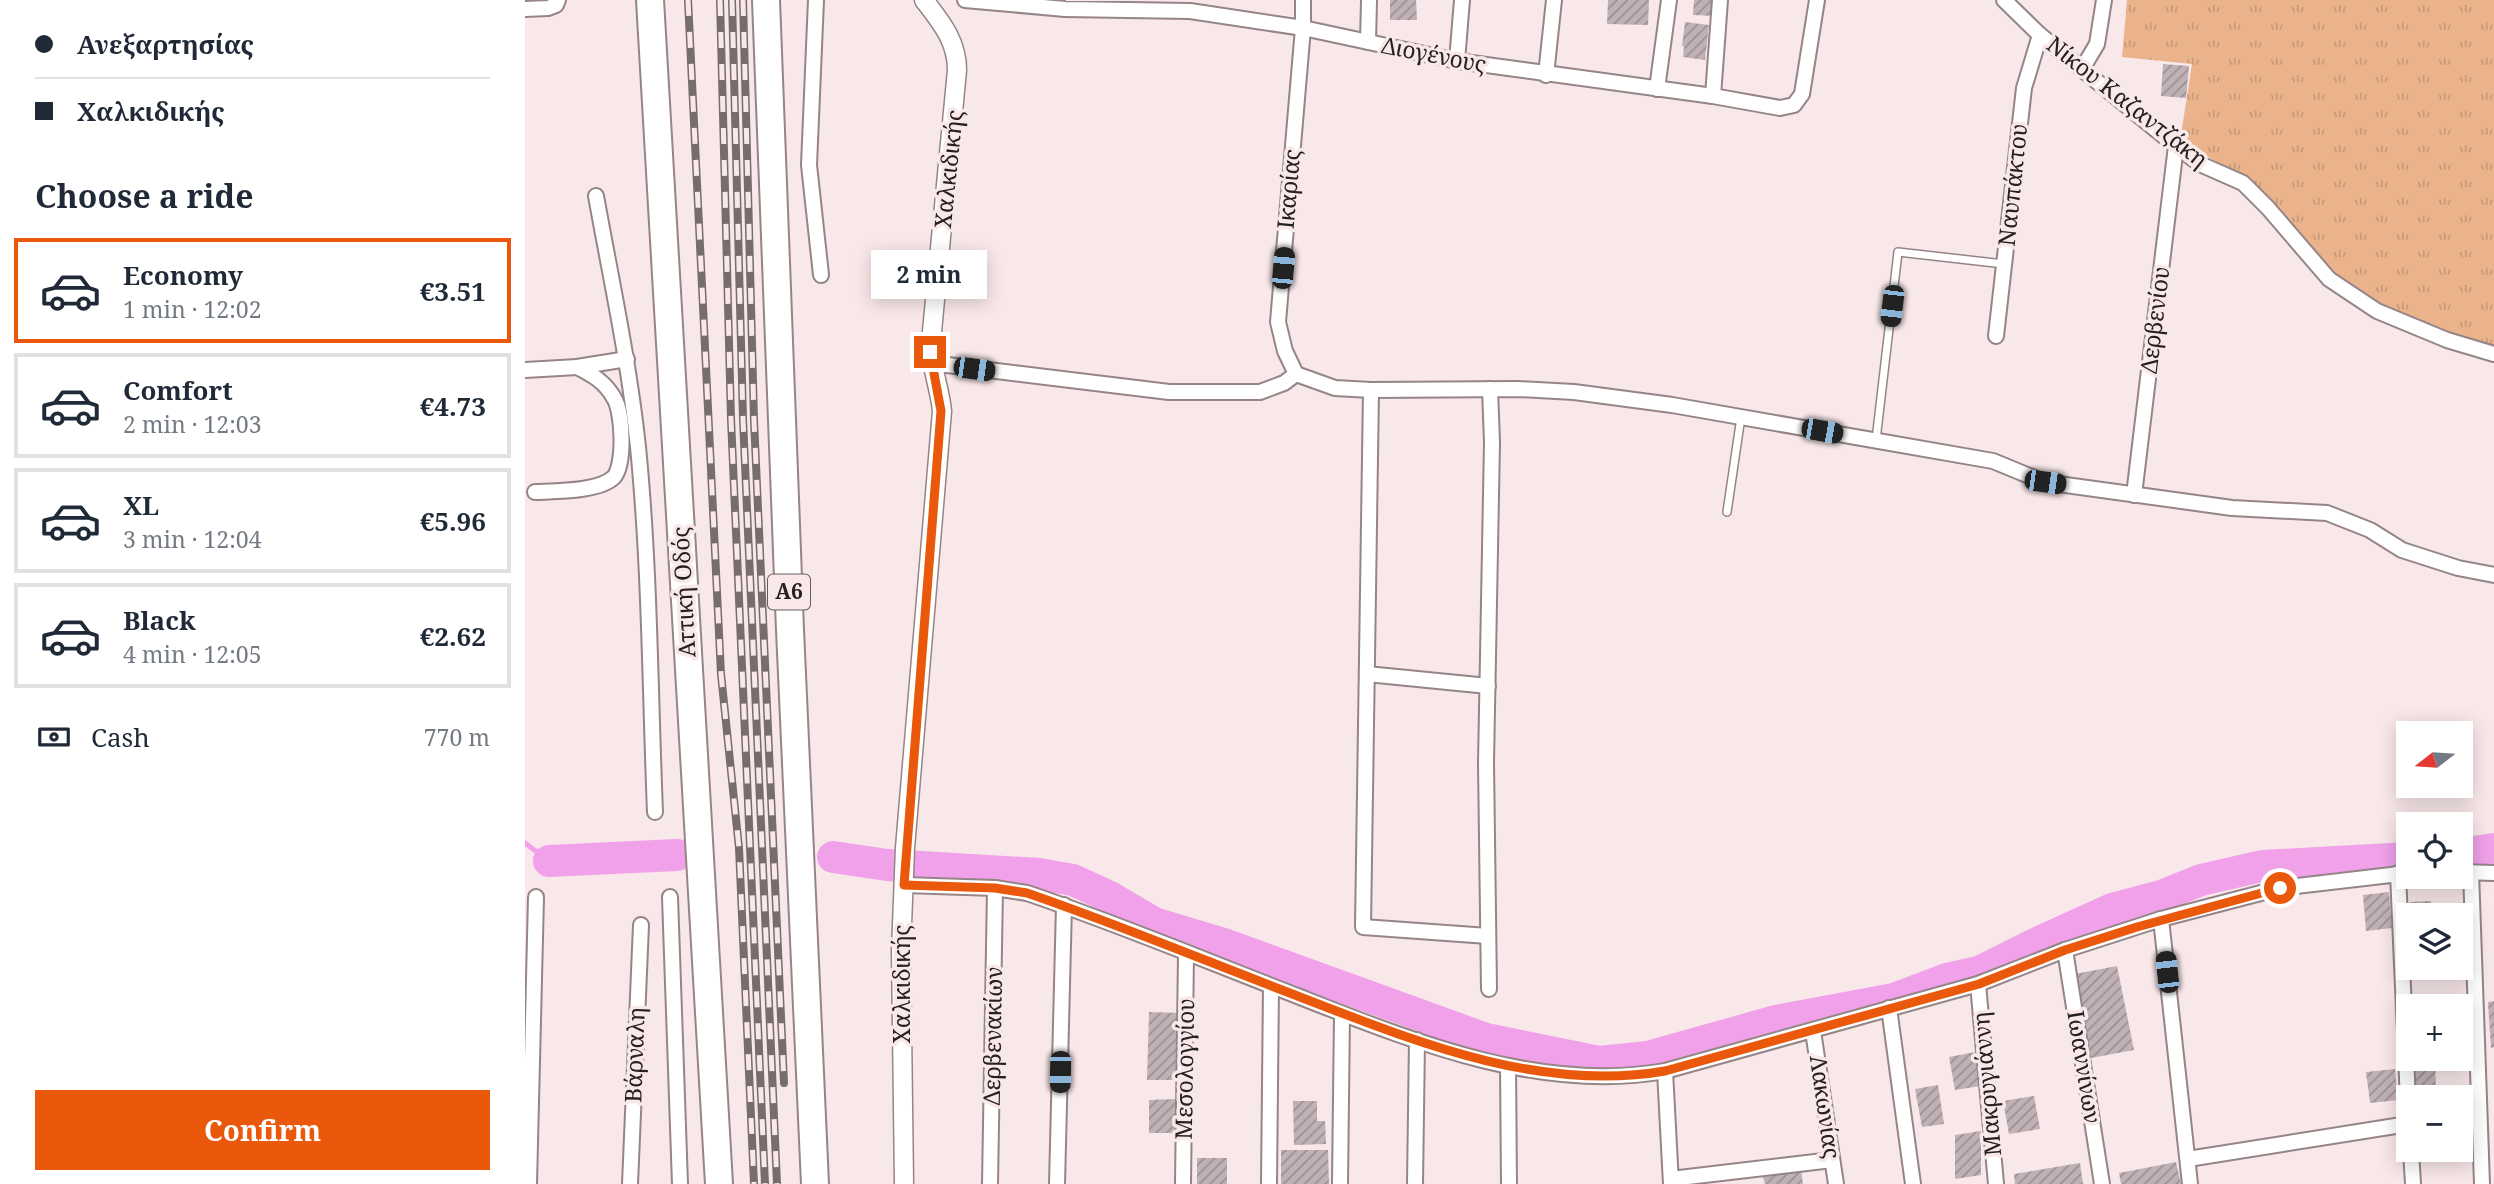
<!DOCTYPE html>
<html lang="en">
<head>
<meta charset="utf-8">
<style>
	:root { --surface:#fff; --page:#f6f6f7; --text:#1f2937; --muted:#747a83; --line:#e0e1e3; --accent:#ea580c }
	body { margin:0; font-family:"Noto Serif",serif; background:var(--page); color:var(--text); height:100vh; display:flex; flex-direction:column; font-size:26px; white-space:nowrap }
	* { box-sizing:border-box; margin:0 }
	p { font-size:23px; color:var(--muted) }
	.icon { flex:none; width:38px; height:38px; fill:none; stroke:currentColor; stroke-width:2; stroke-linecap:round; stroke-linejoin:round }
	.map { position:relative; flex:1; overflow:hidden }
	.details { display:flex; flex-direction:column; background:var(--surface); width:525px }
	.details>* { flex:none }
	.banner { display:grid; align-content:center; height:154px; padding:0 35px; background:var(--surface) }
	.needle { width:46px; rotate:253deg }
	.fabs { position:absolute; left:1871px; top:721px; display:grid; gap:14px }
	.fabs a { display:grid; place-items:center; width:77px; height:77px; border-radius:0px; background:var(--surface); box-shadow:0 4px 18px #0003; font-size:35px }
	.end { position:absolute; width:32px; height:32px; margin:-16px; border:9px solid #ea580c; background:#fff; box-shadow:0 0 0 4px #fff }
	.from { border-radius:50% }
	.bubble { position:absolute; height:49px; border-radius:0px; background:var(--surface); box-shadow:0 4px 18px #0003; font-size:23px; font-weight:700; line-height:49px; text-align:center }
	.car { position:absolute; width:21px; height:42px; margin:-21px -10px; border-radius:9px; box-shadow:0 0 5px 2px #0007; background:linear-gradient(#222 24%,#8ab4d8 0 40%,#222 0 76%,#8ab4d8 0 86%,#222 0) }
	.banner b { display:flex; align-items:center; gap:24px; height:66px; font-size:26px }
	.banner b+b { border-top:2px solid var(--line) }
	.banner i { width:18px; height:18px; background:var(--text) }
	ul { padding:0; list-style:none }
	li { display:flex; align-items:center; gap:21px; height:105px; margin:0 14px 10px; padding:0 21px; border:4px solid var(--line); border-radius:0px }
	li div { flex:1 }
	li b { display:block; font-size:26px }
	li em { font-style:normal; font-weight:700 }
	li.active { border-color:var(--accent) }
	li>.icon { width:63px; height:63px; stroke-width:1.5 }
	h2 { padding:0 35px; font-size:32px; line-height:84px }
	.pay { display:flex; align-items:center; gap:18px; height:77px; padding:0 35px; font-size:26px }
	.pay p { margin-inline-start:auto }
	.button { display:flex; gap:14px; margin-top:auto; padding:14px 35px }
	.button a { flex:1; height:80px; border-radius:0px; background:var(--accent); color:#fff; font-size:28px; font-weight:700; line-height:80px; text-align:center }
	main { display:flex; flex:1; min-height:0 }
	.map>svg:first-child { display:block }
</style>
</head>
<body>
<main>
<section class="details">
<div class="banner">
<b><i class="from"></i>Ανεξαρτησίας</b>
<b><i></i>Χαλκιδικής</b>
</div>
<h2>Choose a ride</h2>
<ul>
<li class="active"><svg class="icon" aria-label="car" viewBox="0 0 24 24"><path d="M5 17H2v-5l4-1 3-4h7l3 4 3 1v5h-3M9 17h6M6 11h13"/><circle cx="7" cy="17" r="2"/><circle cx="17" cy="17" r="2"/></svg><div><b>Economy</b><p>1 min · 12:02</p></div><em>€3.51</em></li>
<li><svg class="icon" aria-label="car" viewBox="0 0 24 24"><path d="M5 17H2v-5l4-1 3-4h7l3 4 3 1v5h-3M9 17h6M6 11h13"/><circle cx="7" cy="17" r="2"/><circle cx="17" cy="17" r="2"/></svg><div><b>Comfort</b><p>2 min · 12:03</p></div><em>€4.73</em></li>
<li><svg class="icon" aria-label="car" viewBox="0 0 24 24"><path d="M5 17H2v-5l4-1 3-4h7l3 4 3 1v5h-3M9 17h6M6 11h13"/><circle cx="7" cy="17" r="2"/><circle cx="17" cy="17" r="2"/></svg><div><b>XL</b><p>3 min · 12:04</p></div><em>€5.96</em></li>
<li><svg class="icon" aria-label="car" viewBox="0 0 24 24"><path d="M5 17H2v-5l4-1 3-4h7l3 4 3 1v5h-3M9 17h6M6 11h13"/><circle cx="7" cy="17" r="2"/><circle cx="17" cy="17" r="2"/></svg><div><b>Black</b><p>4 min · 12:05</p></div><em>€2.62</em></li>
</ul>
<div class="pay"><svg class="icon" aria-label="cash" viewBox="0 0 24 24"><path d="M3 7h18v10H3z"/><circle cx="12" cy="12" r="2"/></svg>Cash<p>770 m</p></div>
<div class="button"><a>Confirm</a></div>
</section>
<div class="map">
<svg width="1969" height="1184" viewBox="0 0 1969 1184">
	<defs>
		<pattern id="grass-tufts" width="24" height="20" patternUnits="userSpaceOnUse" patternTransform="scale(1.75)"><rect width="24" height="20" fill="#ebb38c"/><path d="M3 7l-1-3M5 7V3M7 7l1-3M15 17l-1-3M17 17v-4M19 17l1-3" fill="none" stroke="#c99a78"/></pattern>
		<pattern id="building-hatch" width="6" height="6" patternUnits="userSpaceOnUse" patternTransform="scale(1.75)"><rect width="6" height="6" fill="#c0b1b7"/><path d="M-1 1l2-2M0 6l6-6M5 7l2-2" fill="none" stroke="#9c9094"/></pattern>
	</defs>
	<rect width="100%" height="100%" fill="#f9e8e9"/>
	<polygon fill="url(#grass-tufts)" points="1602,0 1969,0 1969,363 1908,343 1841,311 1792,272 1718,191 1692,180 1691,161 1655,141 1667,64 1597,57"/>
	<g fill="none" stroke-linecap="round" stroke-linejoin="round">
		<polyline stroke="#f0a1e9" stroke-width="5" points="0,843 24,861"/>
		<g stroke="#f0a1e9" stroke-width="32">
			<polyline points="1936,854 1969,849"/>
			<polyline points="308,857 362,865 514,874 548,880 585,897 629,923 699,944 961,1039 1074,1062 1123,1057 1251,1021 1369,999 1422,979 1454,972 1508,945 1587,909 1636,896 1676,880 1737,866 1883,858"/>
			<polyline points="24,861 152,855"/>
		</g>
	</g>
	<g fill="url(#building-hatch)">
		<polygon points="865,0 891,0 892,20 865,20"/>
		<polygon points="1083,0 1124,0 1123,25 1082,24"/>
		<polygon points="1169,0 1191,0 1190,16 1168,15"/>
		<polygon points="1160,22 1184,25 1180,60 1158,57 1159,46 1157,46"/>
		<polygon points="1638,64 1664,66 1661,98 1636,96"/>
		<polygon points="1864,892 1867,928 1841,931 1838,895"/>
		<polygon points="1906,901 1906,915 1885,915 1885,902"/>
		<polygon points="1592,966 1609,1050 1566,1058 1550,974"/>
		<polygon points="1969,1001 1969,1047 1966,1048 1963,1002"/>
		<polygon points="624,1012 657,1013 656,1080 622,1080"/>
		<polygon points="1450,1052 1456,1086 1430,1090 1424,1057"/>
		<polygon points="1910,1060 1911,1090 1890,1091 1889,1061"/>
		<polygon points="1870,1069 1873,1100 1845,1103 1841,1072"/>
		<polygon points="1413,1085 1419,1124 1397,1127 1390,1089"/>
		<polygon points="1509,1096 1515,1129 1484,1134 1478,1101"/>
		<polygon points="651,1099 652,1133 624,1133 624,1100"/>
		<polygon points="768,1101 792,1101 792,1121 800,1121 801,1144 769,1145"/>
		<polygon points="1456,1131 1456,1175 1430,1179 1430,1135"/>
		<polygon points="756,1150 803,1150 804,1184 756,1184"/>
		<rect x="672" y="1158" width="30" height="26"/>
		<polygon points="1651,1162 1656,1184 1596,1184 1594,1173"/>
		<polygon points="1555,1163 1558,1184 1490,1184 1489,1174"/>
		<polygon points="1276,1170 1278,1184 1240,1184 1238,1177"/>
	</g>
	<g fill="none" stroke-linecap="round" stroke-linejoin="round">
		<defs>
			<g id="service">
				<polyline points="1351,440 1373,252 1479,264"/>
				<polyline points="1202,512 1216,417"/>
			</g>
			<g id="minor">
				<polyline points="291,0 284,165 296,275"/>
				<polyline points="440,0 540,9 665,11 778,28 932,61 1188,96 1255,108 1269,105 1277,94 1292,0"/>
				<polyline points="1479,0 1515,35 1651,146 1675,164 1718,183 1743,208 1804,279 1852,311 1922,340 1969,354"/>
				<polyline points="0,9 23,8 31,5 33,0"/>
				<polyline points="843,42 844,0"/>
				<polyline points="932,61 937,0"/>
				<polyline points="1557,69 1572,44 1579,0"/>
				<polyline points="1021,75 1029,0"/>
				<polyline points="1132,89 1144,0"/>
				<polyline points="1188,96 1195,0"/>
				<path d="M71,196C86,279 104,362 113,447C125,568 125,691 130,812"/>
				<polyline points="1471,336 1499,88 1515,35"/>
				<polyline points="406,363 644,392 735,392 759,383 771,374 810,388 846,390 993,389 1049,392 1147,405 1468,461 1519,482 1707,508 1802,513 1845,530 1877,550 1933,568 1969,575"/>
				<polyline points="0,370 52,367 102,359"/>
				<polyline points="771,374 760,351 753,322 778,28 778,0"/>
				<polyline points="846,390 838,927 963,936"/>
				<path d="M10,492C30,491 74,492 89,477C100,464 98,412 89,398C80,382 68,375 52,367"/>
				<polyline points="1609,495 1651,146"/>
				<polyline points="842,674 963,686"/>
				<polyline points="1936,872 1969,873"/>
				<polyline points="1946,872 1957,1184"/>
				<polyline points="1873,873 1883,1101"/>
				<path d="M379,885L470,888L502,893C594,924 684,962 775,997C890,1042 1015,1093 1140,1071L1453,984L1540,950L1636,919L1755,888L1883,873"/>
				<polyline points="145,897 155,1184"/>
				<polyline points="1636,919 1665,1184"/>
				<polyline points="1540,950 1577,1184"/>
				<polyline points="1453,984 1471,1184"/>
				<polyline points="964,989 961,763 967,442 965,389"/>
				<polyline points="1364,1008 1388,1184"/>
				<polyline points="1288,1031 1311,1184"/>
				<polyline points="983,1066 984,1184"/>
				<polyline points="1140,1071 1146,1184"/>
				<polyline points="1886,1150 1888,1184"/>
				<polyline points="1663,1159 1883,1124"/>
				<polyline points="1146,1179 1307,1160"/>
				<polyline points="4,1184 11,897"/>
				<polyline points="105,1184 116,925"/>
				<polyline points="465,1184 470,888"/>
				<polyline points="532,1184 539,905"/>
				<polyline points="658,1184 661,954"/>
				<polyline points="744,1184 746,986"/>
				<polyline points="815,1184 817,1014"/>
				<polyline points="890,1184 892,1040"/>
			</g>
			<path id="tertiary" d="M379,1184L376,951L380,848L417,411C415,388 405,366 406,342L432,70C432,41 416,22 399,0"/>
			<g id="motorway">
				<polyline points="125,0 194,1184"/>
				<polyline points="241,0 265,630 290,1184"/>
			</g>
		</defs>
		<use href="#service" stroke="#958586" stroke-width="10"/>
		<use href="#minor" stroke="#958586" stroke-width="18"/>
		<use href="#tertiary" stroke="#958586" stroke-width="21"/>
		<use href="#motorway" stroke="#958586" stroke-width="30"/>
		<use href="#service" stroke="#fff" stroke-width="7"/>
		<use href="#minor" stroke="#fff" stroke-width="14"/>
		<use href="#tertiary" stroke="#fff" stroke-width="18"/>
		<use href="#motorway" stroke="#fff" stroke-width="26"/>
		<defs>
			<g id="rail">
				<polyline points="163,0 196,674 214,848 229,1184"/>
				<polyline points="195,0 206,419 240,1184"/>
				<polyline points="207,0 218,419 252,1184"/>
				<polyline points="218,0 229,420 259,1083"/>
			</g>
		</defs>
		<use href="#rail" stroke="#776d6e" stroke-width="8"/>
		<use href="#rail" stroke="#f9e8e9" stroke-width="5" stroke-dasharray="16" stroke-linecap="butt"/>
	</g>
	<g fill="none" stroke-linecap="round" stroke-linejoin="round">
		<path stroke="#ea580c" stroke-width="9" d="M405,352L416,411L379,885L470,888L502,893C592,924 681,961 770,995C887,1040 1013,1093 1140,1071L1454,984L1540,950L1612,927L1755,888"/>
	</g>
	<g text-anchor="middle" stroke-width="7" stroke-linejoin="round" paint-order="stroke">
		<rect fill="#f9e8e9" stroke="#655c5c" stroke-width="2" x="243" y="574.5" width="42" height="35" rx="5"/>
		<g font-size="21" font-weight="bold" fill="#262020">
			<text x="264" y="599">Α6</text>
		</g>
		<g font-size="23" fill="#262020" stroke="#f9e8e9">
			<text transform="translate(909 55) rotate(11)" y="8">Διογένους</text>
			<text transform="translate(1602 102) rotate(38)" y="8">Νίκου Καζαντζάκη</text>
			<text transform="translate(424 169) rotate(-84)" y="8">Χαλκιδικής</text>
			<text transform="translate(1488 185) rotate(-84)" y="8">Ναυπάκτου</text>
			<text transform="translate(764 189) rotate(-85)" y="8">Ικαρίας</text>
			<text transform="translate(1630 320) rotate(-83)" y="8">Δερβενίου</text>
			<text transform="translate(159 592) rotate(-93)" y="8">Αττική Οδός</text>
			<text transform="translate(377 984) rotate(-90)" y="8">Χαλκιδικής</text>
			<text transform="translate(468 1036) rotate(-89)" y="8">Δερβενακίων</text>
			<text transform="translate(110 1055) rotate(-88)" y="8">Βάρναλη</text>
			<text transform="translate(1559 1067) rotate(81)" y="8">Ιωαννίνων</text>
			<text transform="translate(660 1069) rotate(-89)" y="8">Μεσολογγίου</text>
			<text transform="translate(1462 1084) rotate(-95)" y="8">Μακρυγιάννη</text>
			<text transform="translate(1300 1107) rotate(82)" y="8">Λακωνίας</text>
		</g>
	</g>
</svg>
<div class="fabs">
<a><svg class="needle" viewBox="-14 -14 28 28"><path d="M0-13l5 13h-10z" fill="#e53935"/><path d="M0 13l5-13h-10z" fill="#747a83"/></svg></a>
<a><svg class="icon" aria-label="locate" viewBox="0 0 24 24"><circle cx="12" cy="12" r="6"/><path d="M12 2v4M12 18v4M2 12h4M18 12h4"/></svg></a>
<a><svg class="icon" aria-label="layers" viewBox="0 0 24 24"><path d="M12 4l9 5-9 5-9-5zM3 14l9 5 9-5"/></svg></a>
<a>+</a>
<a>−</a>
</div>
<i class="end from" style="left:1755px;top:888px"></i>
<i class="end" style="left:405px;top:352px"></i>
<div class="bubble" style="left:346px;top:250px;width:116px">2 min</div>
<i class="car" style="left:758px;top:268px;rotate:5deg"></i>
<i class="car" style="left:1367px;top:306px;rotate:187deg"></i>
<i class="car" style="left:449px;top:369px;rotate:98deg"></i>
<i class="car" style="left:1297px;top:431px;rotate:100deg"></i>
<i class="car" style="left:1520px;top:482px;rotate:98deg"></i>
<i class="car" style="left:1642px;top:972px;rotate:354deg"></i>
<i class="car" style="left:535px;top:1072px;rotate:181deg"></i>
</div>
</main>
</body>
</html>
